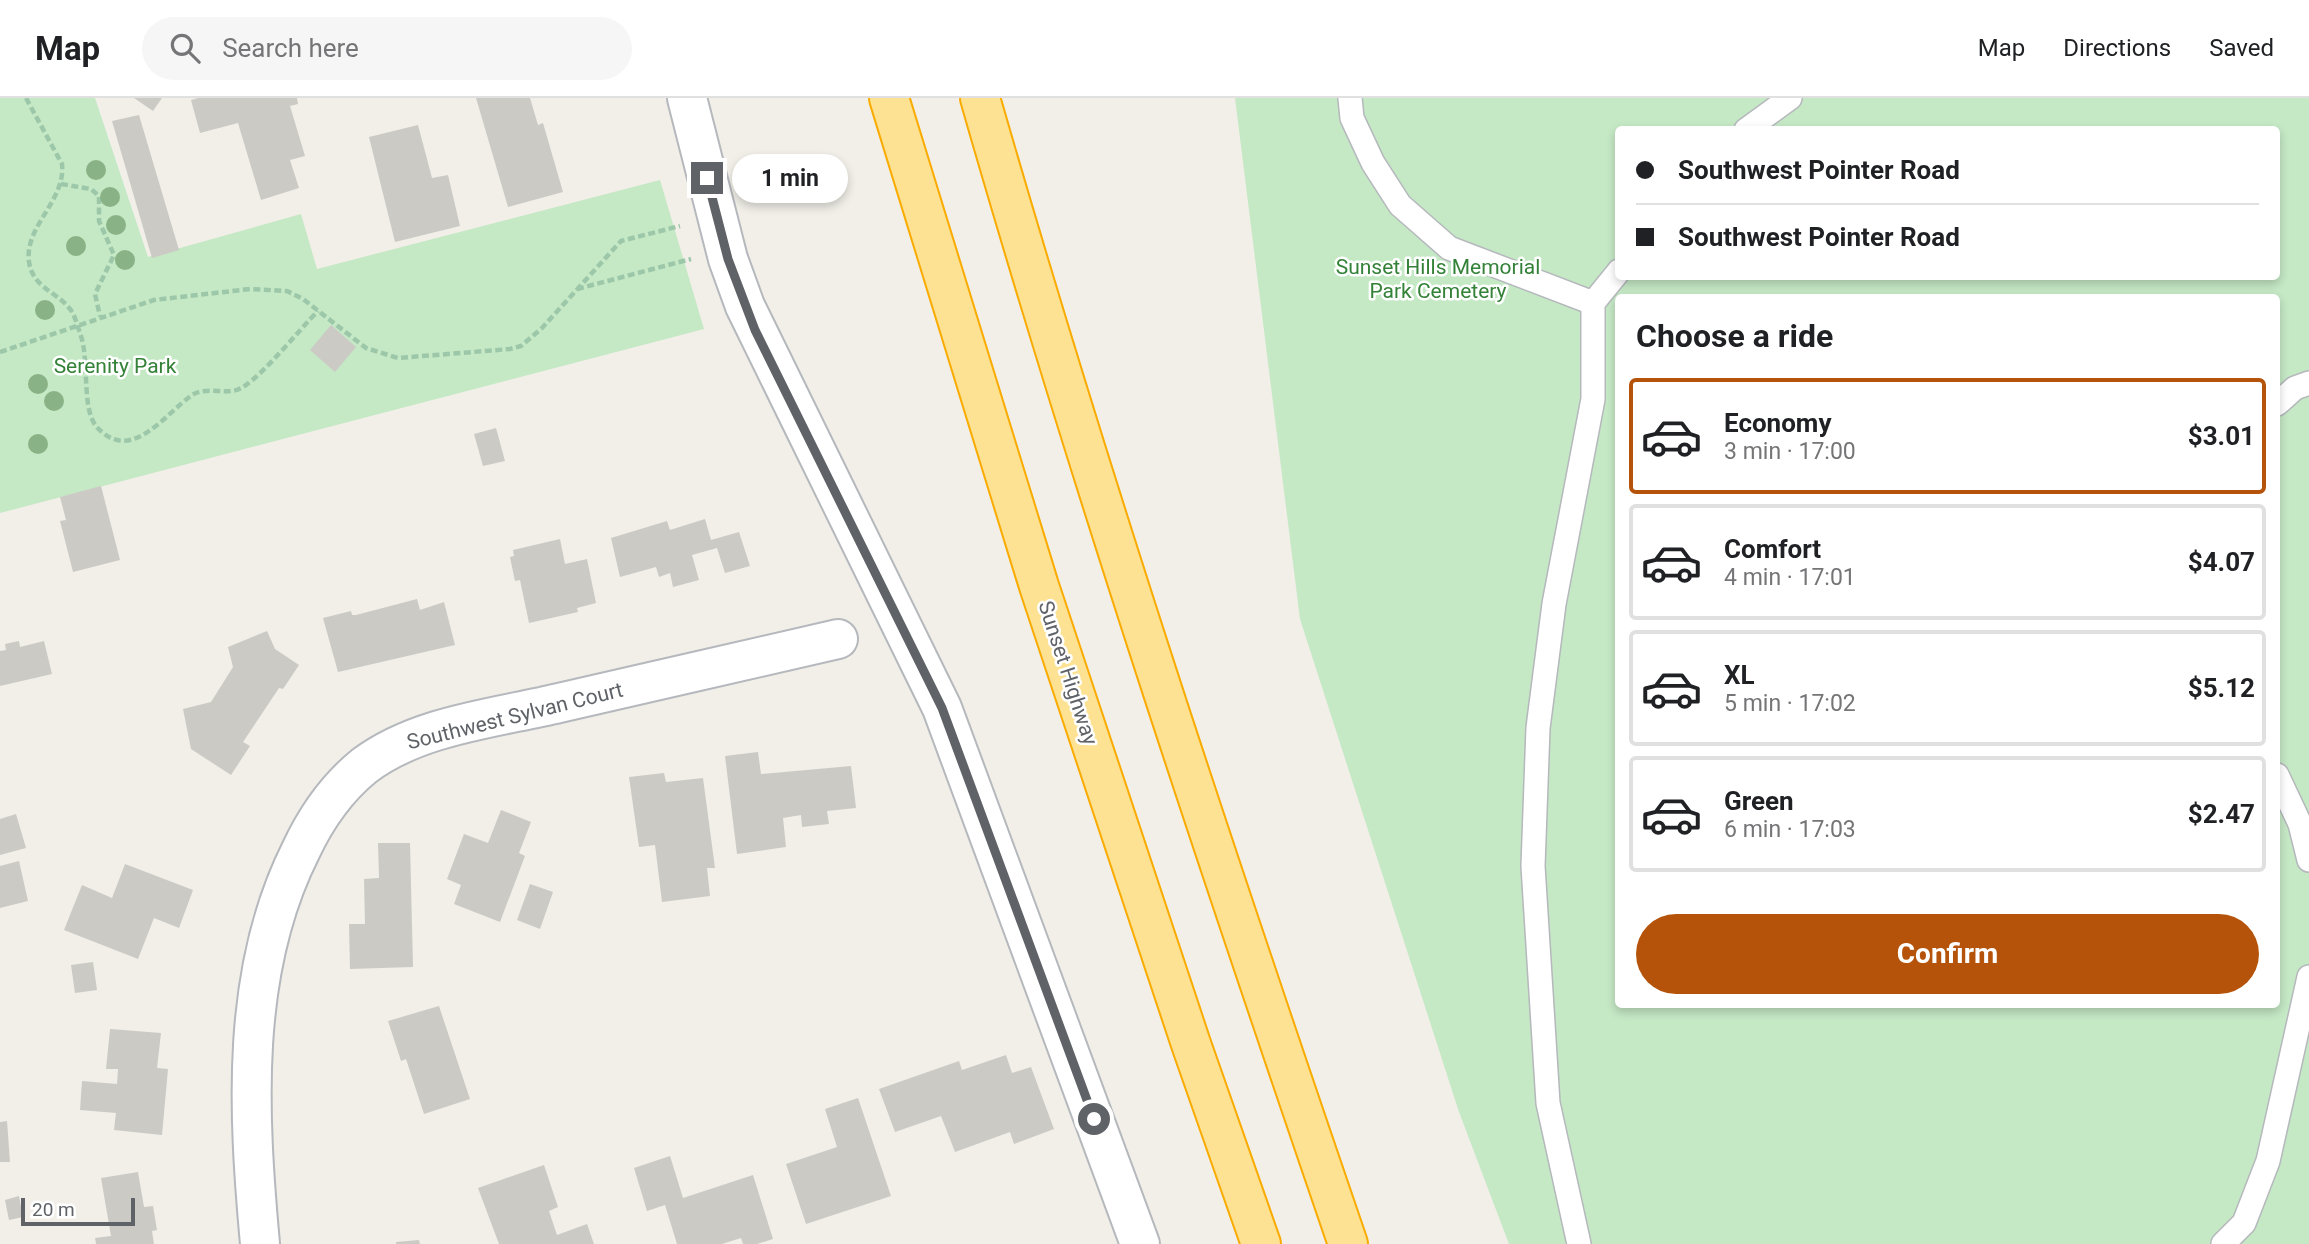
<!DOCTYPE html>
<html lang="en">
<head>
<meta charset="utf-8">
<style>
	:root { --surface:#fff; --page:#f6f6f6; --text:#202124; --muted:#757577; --line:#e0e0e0; --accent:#b45309 }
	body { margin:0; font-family:Roboto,sans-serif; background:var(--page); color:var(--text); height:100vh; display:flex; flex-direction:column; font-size:26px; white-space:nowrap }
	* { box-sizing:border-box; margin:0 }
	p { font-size:23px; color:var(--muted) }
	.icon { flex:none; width:38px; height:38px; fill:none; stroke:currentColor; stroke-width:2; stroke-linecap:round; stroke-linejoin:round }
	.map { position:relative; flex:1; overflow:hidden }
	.drawer { position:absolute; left:1615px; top:196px; width:665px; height:714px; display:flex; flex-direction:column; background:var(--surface); border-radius:7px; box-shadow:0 4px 10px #0003 }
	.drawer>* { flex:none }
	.guide { position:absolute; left:1615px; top:28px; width:665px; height:154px; border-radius:7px; box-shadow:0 4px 10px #0003; display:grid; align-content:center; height:154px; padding:0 21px; background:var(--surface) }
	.scale { position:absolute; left:21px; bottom:18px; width:114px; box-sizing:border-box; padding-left:7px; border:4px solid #5f6368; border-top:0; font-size:19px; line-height:24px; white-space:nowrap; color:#5f6368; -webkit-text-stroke:5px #fff; paint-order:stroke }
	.end { position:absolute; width:32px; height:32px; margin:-16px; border:9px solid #5f6368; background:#fff; box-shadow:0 0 0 4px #fff }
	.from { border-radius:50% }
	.bubble { position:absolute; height:49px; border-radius:24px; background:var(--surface); box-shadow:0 4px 10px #0003; font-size:23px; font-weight:700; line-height:49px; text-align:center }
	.guide b { display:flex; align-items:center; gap:24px; height:66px; font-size:26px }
	.guide b+b { border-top:2px solid var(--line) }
	.guide i { width:18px; height:18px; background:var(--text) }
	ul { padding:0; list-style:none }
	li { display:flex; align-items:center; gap:21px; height:116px; margin:0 14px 10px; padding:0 7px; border:4px solid var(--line); border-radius:7px }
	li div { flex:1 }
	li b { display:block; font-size:26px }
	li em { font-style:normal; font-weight:700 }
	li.selected { border-color:var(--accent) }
	li>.icon { width:63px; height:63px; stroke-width:1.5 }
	h2 { padding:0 21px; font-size:32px; line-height:84px }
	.cta { display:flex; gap:14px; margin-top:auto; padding:14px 21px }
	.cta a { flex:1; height:80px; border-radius:42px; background:var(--accent); color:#fff; font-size:28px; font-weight:700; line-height:80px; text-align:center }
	header { display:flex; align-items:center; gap:42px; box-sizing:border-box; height:98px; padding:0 35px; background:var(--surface); border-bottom:2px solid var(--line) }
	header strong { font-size:33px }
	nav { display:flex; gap:38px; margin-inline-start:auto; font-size:24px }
	.search { width:490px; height:63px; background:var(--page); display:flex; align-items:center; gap:18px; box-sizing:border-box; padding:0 24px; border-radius:38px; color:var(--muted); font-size:26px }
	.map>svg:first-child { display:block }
</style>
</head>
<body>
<header>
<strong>Map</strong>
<div class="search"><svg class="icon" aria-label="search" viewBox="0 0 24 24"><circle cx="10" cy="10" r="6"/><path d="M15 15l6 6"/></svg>Search here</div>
<nav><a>Map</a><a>Directions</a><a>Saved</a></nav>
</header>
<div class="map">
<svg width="2309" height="1146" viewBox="0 0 2309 1146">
	<rect width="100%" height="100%" fill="#f1efe8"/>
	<g fill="#c5e8c5" fill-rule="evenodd">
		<polygon points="0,0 95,0 148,159 301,116 317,171 660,82 704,231 0,415"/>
		<path d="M1235,0H2309V1146H1509L1459,1014L1300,521ZM1619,32H2277V178H1619ZM1619,200H2277V906H1619Z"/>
	</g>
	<g fill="#cccac5">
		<polygon points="134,0 162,0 153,13"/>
		<polygon points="198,0 297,0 298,6 290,8 305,58 290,62 299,90 261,102 238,25 200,35 191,2"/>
		<polygon points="476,0 530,0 538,27 543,25 563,94 508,109"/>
		<polygon points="139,17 179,152 152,160 112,23"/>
		<polygon points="418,27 432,80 448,77 460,128 395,144 369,39"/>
		<polygon points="331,227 356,249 335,274 310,252"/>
		<polygon points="496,330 505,363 483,368 474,336"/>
		<polygon points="101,388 120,462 73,474 60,423 66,422 60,399"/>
		<polygon points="705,421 711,442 739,434 750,468 725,475 717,450 692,457 699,482 673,489 670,475 659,479 656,469 620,479 611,440 667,423 670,432"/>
		<polygon points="560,441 565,466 587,461 596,505 577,510 578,514 529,525 520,482 515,483 510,459 514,458 513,452"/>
		<polygon points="417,501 420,512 444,504 455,547 338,574 323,520 351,513 352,517 356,517"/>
		<polygon points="267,533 275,551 299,567 283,591 279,590 243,644 250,648 231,677 191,651 183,611 211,604 233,569 228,549"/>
		<polygon points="19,543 20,549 44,543 52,576 0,588 0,553 6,552 5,546"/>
		<polygon points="758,654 761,676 851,668 856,710 827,713 829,726 802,729 801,717 783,720 786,749 737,756 725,658"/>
		<polygon points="664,675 666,684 703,680 715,770 707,770 710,798 662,804 655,747 639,749 629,679"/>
		<polygon points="501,712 531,724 519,755 525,758 500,824 454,806 461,787 447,781 464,736 488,745"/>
		<polygon points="16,716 26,750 0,757 0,721"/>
		<polygon points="378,745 410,745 413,869 350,871 349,826 365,826 364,781 379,780"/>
		<polygon points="19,763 28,803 0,810 0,768"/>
		<polygon points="125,766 193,792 179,830 154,820 138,861 64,832 82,787 112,800"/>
		<polygon points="530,786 553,794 540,831 517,822"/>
		<polygon points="93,864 97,892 75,895 71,867"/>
		<polygon points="439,908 470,1001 424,1016 406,961 401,963 388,923"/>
		<polygon points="110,931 161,935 157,970 168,971 162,1037 114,1032 116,1015 80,1012 82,983 117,986 118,971 106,971"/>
		<polygon points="1006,957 1012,975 1031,969 1054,1031 1014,1046 1010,1034 955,1054 941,1018 895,1034 879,991 959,963 962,972"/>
		<polygon points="858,1000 891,1098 806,1126 786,1066 837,1049 825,1011"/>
		<polygon points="7,1023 10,1064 0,1064 0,1024"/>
		<polygon points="670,1058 683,1100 753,1077 773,1141 757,1146 743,1146 741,1140 722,1146 677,1146 665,1107 647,1113 634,1070"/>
		<polygon points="544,1067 558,1109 549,1113 557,1137 587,1126 594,1146 499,1146 478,1090"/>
		<polygon points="138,1074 144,1109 153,1108 157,1132 152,1133 154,1146 96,1146 95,1140 111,1138 101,1080"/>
		<polygon points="19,1098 23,1119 9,1122 5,1102"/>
		<polygon points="419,1142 420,1146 396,1146 396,1144"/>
	</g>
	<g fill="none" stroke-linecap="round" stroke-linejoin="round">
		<defs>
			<g id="service">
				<polyline points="1350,0 1352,20 1373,65 1400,107 1449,150 1593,205"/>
				<polyline points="1746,32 1790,0"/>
				<polyline points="2277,306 2295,290 2309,285"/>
				<polyline points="2277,677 2300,726 2309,762"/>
				<polyline points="1579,1146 1548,1005 1533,768 1538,630 1554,506 1593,301 1593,205 1619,173"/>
				<polyline points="2223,1146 2244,1125 2268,1063 2309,879"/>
			</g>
			<g id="minor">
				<polyline points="687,0 728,161 745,208 942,610 1140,1146"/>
				<path d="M260,1146C248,1014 240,873 301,752C316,720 337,690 364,668C418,627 496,620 559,605C652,584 745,562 838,541"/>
			</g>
			<g id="motorway">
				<polyline points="889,0 1039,488 1191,946 1261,1146"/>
				<path d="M980,0C1091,386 1218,766 1348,1146"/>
			</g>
		</defs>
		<use href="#service" stroke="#b5b8bc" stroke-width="26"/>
		<use href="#minor" stroke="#b5b8bc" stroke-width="42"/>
		<use href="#motorway" stroke="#f9ab00" stroke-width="42"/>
		<g stroke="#9cc7a9" stroke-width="4.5" stroke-dasharray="7 3.5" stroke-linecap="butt">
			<path d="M26,0L62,66C66,103 24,128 29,164C33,190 56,193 70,211C75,217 77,227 80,235C90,261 81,309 96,328C130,368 165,316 192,297C208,287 228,299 243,289C263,277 300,231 318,213"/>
			<polyline points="61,86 91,91 99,98 99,123 114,157 95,196 100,218"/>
			<polyline points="577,191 691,161"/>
			<polyline points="0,254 154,202 250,191 287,193 303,201 366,250 398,260 510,251 521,248 542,230 621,143 680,128"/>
		</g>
		<use href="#service" stroke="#fff" stroke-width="23"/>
		<use href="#minor" stroke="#fff" stroke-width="38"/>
		<use href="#motorway" stroke="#fde293" stroke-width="38"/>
	</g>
	<g fill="#89b387">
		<circle cx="96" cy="72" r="10"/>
		<circle cx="110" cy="99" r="10"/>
		<circle cx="116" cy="127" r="10"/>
		<circle cx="76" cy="148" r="10"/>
		<circle cx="125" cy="162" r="10"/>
		<circle cx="45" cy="212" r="10"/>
		<circle cx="38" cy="286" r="10"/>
		<circle cx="54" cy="303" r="10"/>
		<circle cx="38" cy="346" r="10"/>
	</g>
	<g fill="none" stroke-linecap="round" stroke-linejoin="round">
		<polyline stroke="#5f6368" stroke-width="9" points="707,80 728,161 755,232 942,610 1094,1021"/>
	</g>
	<g text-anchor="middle" stroke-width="5" stroke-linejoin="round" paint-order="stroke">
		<g font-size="21" fill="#348238" stroke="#fff">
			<text x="1438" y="176">Sunset Hills Memorial<tspan x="1438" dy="24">Park Cemetery</tspan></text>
			<text x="115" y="275">Serenity Park</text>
		</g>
		<g font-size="21" fill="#5f6368" stroke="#fff">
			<text transform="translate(1068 575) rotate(72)" y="7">Sunset Highway</text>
			<text transform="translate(515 618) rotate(-14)" y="7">Southwest Sylvan Court</text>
		</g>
	</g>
</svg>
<div class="scale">20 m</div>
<i class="end from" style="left:1094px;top:1021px"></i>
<i class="end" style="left:707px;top:80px"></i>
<div class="bubble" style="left:732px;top:56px;width:116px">1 min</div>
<div class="guide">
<b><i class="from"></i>Southwest Pointer Road</b>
<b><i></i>Southwest Pointer Road</b>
</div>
<section class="drawer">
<h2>Choose a ride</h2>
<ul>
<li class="selected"><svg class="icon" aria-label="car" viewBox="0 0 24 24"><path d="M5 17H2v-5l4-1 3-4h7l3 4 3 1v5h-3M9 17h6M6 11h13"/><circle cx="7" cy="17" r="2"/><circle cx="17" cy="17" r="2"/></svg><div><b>Economy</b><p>3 min · 17:00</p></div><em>$3.01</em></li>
<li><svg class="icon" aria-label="car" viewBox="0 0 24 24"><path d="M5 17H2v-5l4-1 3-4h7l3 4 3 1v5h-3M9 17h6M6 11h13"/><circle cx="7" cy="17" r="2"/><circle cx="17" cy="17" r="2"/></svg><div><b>Comfort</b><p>4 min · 17:01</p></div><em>$4.07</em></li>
<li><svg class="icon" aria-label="car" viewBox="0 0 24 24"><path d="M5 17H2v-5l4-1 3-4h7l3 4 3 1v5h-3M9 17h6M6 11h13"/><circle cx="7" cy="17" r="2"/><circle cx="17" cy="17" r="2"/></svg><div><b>XL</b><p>5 min · 17:02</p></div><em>$5.12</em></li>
<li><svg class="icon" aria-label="car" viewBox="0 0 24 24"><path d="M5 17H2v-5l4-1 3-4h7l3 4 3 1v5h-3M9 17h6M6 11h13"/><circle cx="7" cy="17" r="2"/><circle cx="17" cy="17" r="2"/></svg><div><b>Green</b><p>6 min · 17:03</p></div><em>$2.47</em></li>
</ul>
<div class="cta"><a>Confirm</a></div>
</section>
</div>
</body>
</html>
